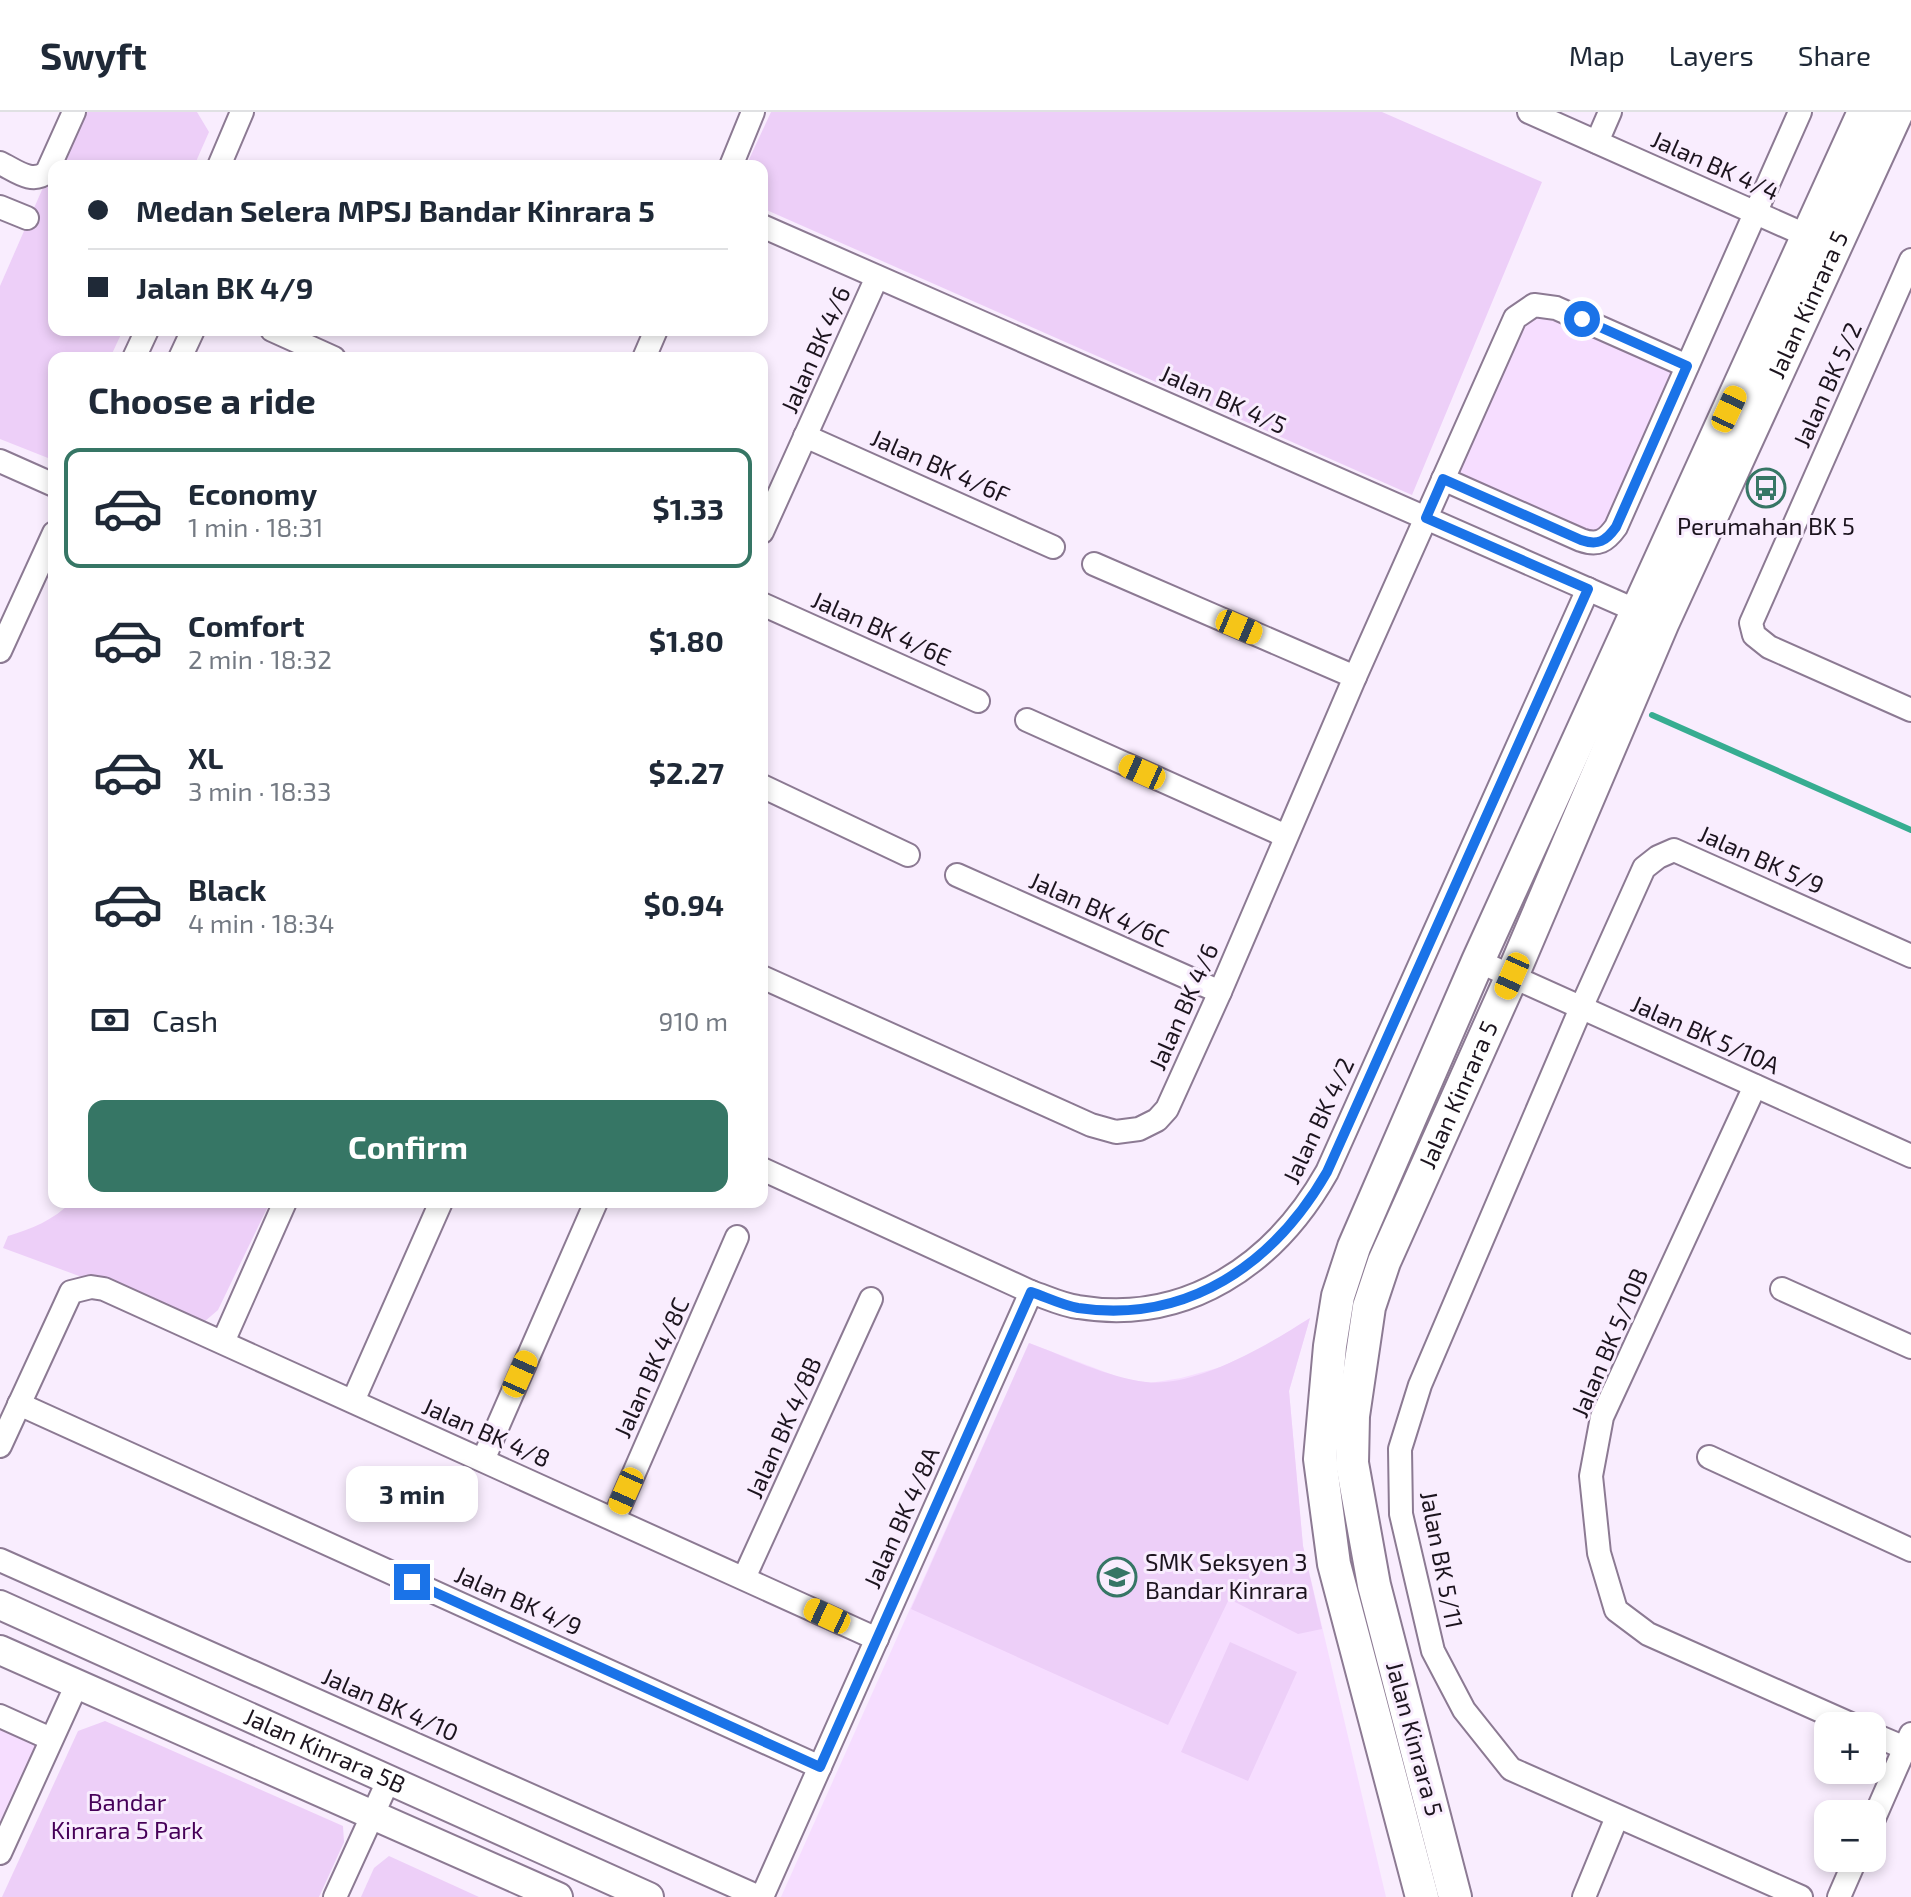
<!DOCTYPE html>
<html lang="en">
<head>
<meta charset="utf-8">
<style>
	:root { --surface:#fff; --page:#f2f2f3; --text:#1f2937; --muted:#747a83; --line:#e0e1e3; --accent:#367665 }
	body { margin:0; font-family:"Exo 2",sans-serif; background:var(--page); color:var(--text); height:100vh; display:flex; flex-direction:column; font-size:30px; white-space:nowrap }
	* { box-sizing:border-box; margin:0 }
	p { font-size:26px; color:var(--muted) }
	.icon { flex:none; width:44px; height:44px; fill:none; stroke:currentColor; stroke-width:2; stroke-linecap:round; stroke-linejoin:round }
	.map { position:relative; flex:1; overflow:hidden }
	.panel { position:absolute; left:48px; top:240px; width:720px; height:856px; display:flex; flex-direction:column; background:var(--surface); border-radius:16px; box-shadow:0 4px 12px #0003 }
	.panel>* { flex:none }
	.guide { position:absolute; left:48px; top:48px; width:720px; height:176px; border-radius:16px; box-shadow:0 4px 12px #0003; display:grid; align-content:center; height:176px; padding:0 40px; background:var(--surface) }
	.controls { position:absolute; left:1814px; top:1600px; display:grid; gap:16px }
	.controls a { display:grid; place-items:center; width:72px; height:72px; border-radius:16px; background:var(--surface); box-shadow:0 4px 12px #0003; font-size:40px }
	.end { position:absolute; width:36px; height:36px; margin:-18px; border:10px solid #1a73e8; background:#fff; box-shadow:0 0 0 4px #fff }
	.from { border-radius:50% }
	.bubble { position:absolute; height:56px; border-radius:16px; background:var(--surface); box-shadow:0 4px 12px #0003; font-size:26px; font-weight:700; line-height:56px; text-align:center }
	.car { position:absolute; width:24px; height:48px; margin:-24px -12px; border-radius:10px; box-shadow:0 0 6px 2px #0007; background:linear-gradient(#f5c518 24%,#345 0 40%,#f5c518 0 76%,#345 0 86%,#f5c518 0) }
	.guide b { display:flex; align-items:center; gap:28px; height:76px; font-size:30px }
	.guide b+b { border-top:2px solid var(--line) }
	.guide i { width:20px; height:20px; background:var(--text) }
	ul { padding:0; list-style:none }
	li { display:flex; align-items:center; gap:24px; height:120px; margin:0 16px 12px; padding:0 24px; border:4px solid transparent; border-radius:16px }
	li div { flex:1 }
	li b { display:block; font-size:30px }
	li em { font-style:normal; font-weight:700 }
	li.current { border-color:var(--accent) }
	li>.icon { width:72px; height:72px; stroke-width:1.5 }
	h2 { padding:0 40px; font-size:36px; line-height:96px }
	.pay { display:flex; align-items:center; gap:20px; height:88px; padding:0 40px; font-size:30px }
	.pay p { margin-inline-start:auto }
	.cta { display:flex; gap:16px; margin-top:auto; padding:16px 40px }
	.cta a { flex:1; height:92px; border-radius:16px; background:var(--accent); color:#fff; font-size:32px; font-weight:700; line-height:92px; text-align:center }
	header { display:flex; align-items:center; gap:48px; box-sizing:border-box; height:112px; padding:0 40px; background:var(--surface); border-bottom:2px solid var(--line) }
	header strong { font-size:38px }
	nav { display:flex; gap:44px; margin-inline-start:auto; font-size:28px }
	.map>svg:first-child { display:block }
</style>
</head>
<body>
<header>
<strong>Swyft</strong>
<nav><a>Map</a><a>Layers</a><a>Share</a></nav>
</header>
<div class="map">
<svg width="1911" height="1785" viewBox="0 0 1911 1785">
	<rect width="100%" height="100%" fill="#f9edfe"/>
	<g fill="#f6ddff">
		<polygon points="1537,199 1675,256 1609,413 1591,424 1453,363 1521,210"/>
		<polygon points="1310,1206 1289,1279 1303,1434 1386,1785 781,1785 1029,1231 1121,1266 1150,1271 1181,1266 1221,1255 1262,1236"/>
		<polygon points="0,1611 42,1630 0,1722"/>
	</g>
	<g fill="#edcff8">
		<polygon points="76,0 197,0 209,20 194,54 54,54 54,218 123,218 110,246 54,246 54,344 48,346 0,327 0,174"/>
		<polygon points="771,0 1382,0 1542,70 1412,383 762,96 762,54 746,54"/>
		<path d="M71,1090H270L218,1198L204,1210L3,1136L8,1124C31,1117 54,1108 71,1090Z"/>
		<path d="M1310,1206L1289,1279L1303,1434L1322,1517L1298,1522L1229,1487L1168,1613L911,1497L1029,1231C1067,1245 1106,1265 1146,1270C1197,1276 1269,1232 1310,1206Z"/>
		<polygon points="1230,1530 1297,1560 1248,1669 1181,1640"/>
		<polygon points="105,1609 343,1714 344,1730 319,1785 2,1785 78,1619"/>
		<polygon points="389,1744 479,1785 361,1785 374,1756"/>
	</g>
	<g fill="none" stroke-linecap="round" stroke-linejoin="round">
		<polyline stroke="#37ad91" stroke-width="6" points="1652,603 1911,718"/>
		<defs>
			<g id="minor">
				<polyline points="1529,0 1819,129"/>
				<polyline points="1597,30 1610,0"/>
				<path d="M0,51C15,58 32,73 47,60L74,0"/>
				<polyline points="219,54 242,0"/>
				<polyline points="731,54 753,0"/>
				<polyline points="0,95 27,106"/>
				<polyline points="762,114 1651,505"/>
				<polyline points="1911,148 1751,511 1754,523 1769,535 1911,598"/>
				<polyline points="272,218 334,246"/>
				<polyline points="134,246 147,218"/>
				<polyline points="180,246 193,218"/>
				<polyline points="644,246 656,218"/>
				<polyline points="805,324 1053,435"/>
				<polyline points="0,349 54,373"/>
				<path d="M1443,367L1581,428C1598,434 1606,429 1616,415L1800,0"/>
				<polyline points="762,420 877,165"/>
				<polyline points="1094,452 1355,565"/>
				<polyline points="762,492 978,589"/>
				<polyline points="0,539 54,421"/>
				<polyline points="1027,608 1286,724"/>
				<polyline points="762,674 908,743"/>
				<polyline points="957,763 1220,880"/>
				<polyline points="1478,849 1911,1044"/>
				<polyline points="762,865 1091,1013 1116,1020 1139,1017 1157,1008 1167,997 1220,880 1355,565 1515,206 1534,193 1556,196 1687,254"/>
				<polyline points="1755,974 1602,1305 1591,1364 1599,1441 1616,1498 1648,1522 1855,1614"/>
				<path d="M762,1057L1031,1180C1046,1185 1062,1193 1078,1195C1187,1213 1275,1152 1327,1060L1588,477"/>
				<polyline points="1782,1177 1911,1235"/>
				<polyline points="223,1230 285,1090"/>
				<polyline points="353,1289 441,1090"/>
				<polyline points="19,1292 820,1655"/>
				<polyline points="0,1334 71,1180 91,1175 104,1177 877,1527"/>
				<polyline points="1709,1345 1911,1438"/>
				<polyline points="483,1348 596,1090"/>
				<polyline points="614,1407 737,1125"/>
				<polyline points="0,1448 759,1785"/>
				<polyline points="744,1466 871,1187"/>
				<polyline points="0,1604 51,1627"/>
				<polyline points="1872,1622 1905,1636"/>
				<polyline points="1872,1711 1911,1622"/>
				<polyline points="0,1741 77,1572"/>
				<polyline points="335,1785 389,1667"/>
				<polyline points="762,1785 1031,1180"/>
				<polyline points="1584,1785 1617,1705"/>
				<polyline points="1801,1785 1511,1657 1464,1598 1433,1539 1401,1402 1400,1337 1420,1273 1581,896 1644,756 1658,745 1674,738 1911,844"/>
				<polyline points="1839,1785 1856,1746"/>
			</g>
			<g id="tertiary">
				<path id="s1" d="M0,1493L649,1785"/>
				<polyline points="0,1538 558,1785"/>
			</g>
			<g id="secondary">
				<polyline points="1422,1785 1334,1452 1320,1347 1330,1234 1338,1184 1354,1135 1478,849 1864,0"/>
				<path id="s2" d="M1455,1785L1374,1473L1352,1351L1353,1304L1369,1195L1384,1150L1512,864L1663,510L1897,0"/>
			</g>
		</defs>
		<use href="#minor" stroke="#8c7a93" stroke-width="26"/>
		<use href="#tertiary" stroke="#8c7a93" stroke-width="32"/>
		<use href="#secondary" stroke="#8c7a93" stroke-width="36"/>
		<use href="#minor" stroke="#fff" stroke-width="22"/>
		<use href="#tertiary" stroke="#fff" stroke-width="28"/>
		<use href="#secondary" stroke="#fff" stroke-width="32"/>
	</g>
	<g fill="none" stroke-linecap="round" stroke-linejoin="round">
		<path stroke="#1a73e8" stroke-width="10" d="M412,1470L820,1655L1031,1180C1046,1185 1062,1193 1078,1196C1188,1212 1274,1152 1327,1060L1588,477L1426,406L1443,367L1581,428C1598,434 1606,429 1616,415L1687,254L1582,207"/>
	</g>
	<defs>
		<symbol id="bus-ring" viewBox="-11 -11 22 22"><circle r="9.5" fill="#f9edfe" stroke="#367665" stroke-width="1.5"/><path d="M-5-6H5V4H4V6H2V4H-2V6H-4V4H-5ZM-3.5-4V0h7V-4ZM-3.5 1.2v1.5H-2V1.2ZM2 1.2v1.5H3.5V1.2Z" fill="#367665"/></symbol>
		<symbol id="school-ring" viewBox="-11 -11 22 22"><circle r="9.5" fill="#f9edfe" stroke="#367665" stroke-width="1.5"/><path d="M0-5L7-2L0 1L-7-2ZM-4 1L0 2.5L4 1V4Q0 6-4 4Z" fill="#367665"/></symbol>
	</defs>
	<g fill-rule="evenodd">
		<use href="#bus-ring" x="1744" y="354" width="44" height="44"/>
		<use href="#school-ring" x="1095" y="1443" width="44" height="44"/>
	</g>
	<g text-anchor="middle" stroke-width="6" stroke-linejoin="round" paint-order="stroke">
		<g font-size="24" fill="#1c141e" stroke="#f9edfe">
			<text transform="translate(1715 54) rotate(24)" y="8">Jalan BK 4/4</text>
			<text dy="8" stroke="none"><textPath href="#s2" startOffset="1698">Jalan Kinrara 5</textPath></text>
			<text transform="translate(816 238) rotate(-66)" y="8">Jalan BK 4/6</text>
			<text transform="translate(1828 273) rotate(-66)" y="8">Jalan BK 5/2</text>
			<text transform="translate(1223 288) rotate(24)" y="8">Jalan BK 4/5</text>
			<text transform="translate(940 355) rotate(24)" y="8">Jalan BK 4/6F</text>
			<text transform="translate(881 517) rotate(24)" y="8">Jalan BK 4/6E</text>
			<text transform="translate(1761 748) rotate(24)" y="8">Jalan BK 5/9</text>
			<text transform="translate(1099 798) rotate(24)" y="8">Jalan BK 4/6C</text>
			<text transform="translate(1184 895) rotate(-66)" y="8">Jalan BK 4/6</text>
			<text transform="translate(1705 923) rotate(24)" y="8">Jalan BK 5/10A</text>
			<text dy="8" stroke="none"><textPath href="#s2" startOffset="834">Jalan Kinrara 5</textPath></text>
			<text transform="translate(1319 1009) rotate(-65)" y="8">Jalan BK 4/2</text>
			<text transform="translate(1610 1231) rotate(-67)" y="8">Jalan BK 5/10B</text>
			<text transform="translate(652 1256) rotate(-66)" y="8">Jalan BK 4/8C</text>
			<text transform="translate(784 1316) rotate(-66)" y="8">Jalan BK 4/8B</text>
			<text transform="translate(486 1321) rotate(24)" y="8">Jalan BK 4/8</text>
			<text transform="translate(902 1406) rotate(-66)" y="8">Jalan BK 4/8A</text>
			<text transform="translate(1441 1448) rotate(79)" y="8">Jalan BK 5/11</text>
			<text transform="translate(518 1489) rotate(24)" y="8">Jalan BK 4/9</text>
			<text transform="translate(390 1593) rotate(24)" y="8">Jalan BK 4/10</text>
			<text transform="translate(1414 1627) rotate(75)" y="8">Jalan Kinrara 5</text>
			<text dy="8" stroke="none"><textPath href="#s1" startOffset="356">Jalan Kinrara 5B</textPath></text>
		</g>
		<g font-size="24" fill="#1c141e" stroke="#f9edfe">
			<text x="1766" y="423">Perumahan BK 5</text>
			<text x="1145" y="1459" text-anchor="start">SMK Seksyen 3<tspan x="1145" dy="28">Bandar Kinrara</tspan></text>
		</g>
		<g font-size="24" fill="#460058" stroke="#f9edfe">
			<text x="127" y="1699">Bandar<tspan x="127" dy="28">Kinrara 5 Park</tspan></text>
		</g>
	</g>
</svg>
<div class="controls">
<a>+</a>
<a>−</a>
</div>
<i class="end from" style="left:1582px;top:207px"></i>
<i class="end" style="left:412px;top:1470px"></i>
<div class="bubble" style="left:346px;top:1354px;width:132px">3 min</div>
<i class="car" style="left:1729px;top:297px;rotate:25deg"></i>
<i class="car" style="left:1239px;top:515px;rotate:113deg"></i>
<i class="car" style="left:1142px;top:660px;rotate:294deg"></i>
<i class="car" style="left:1512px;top:864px;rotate:204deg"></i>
<i class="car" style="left:520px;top:1262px;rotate:24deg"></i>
<i class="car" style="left:626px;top:1379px;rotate:204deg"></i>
<i class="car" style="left:827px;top:1504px;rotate:295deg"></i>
<div class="guide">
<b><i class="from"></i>Medan Selera MPSJ Bandar Kinrara 5</b>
<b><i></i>Jalan BK 4/9</b>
</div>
<section class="panel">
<h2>Choose a ride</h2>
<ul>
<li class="current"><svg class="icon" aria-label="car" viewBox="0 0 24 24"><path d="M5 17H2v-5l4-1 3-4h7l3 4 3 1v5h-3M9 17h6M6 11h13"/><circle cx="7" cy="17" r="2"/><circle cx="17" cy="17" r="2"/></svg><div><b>Economy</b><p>1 min · 18:31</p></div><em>$1.33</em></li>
<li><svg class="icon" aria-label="car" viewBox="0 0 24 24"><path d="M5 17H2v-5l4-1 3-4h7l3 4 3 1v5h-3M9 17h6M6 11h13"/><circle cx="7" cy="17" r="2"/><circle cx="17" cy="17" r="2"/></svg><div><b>Comfort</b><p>2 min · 18:32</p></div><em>$1.80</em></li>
<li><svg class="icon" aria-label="car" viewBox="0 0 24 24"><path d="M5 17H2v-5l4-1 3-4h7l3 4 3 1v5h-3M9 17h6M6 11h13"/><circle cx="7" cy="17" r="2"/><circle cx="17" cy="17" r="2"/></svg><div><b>XL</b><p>3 min · 18:33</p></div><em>$2.27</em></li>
<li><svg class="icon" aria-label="car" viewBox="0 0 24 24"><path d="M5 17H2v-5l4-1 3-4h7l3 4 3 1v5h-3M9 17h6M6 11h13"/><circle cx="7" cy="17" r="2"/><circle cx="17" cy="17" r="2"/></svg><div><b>Black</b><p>4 min · 18:34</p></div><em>$0.94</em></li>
</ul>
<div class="pay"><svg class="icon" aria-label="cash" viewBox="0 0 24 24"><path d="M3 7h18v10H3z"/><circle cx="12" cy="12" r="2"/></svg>Cash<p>910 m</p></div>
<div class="cta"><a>Confirm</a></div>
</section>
</div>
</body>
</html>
